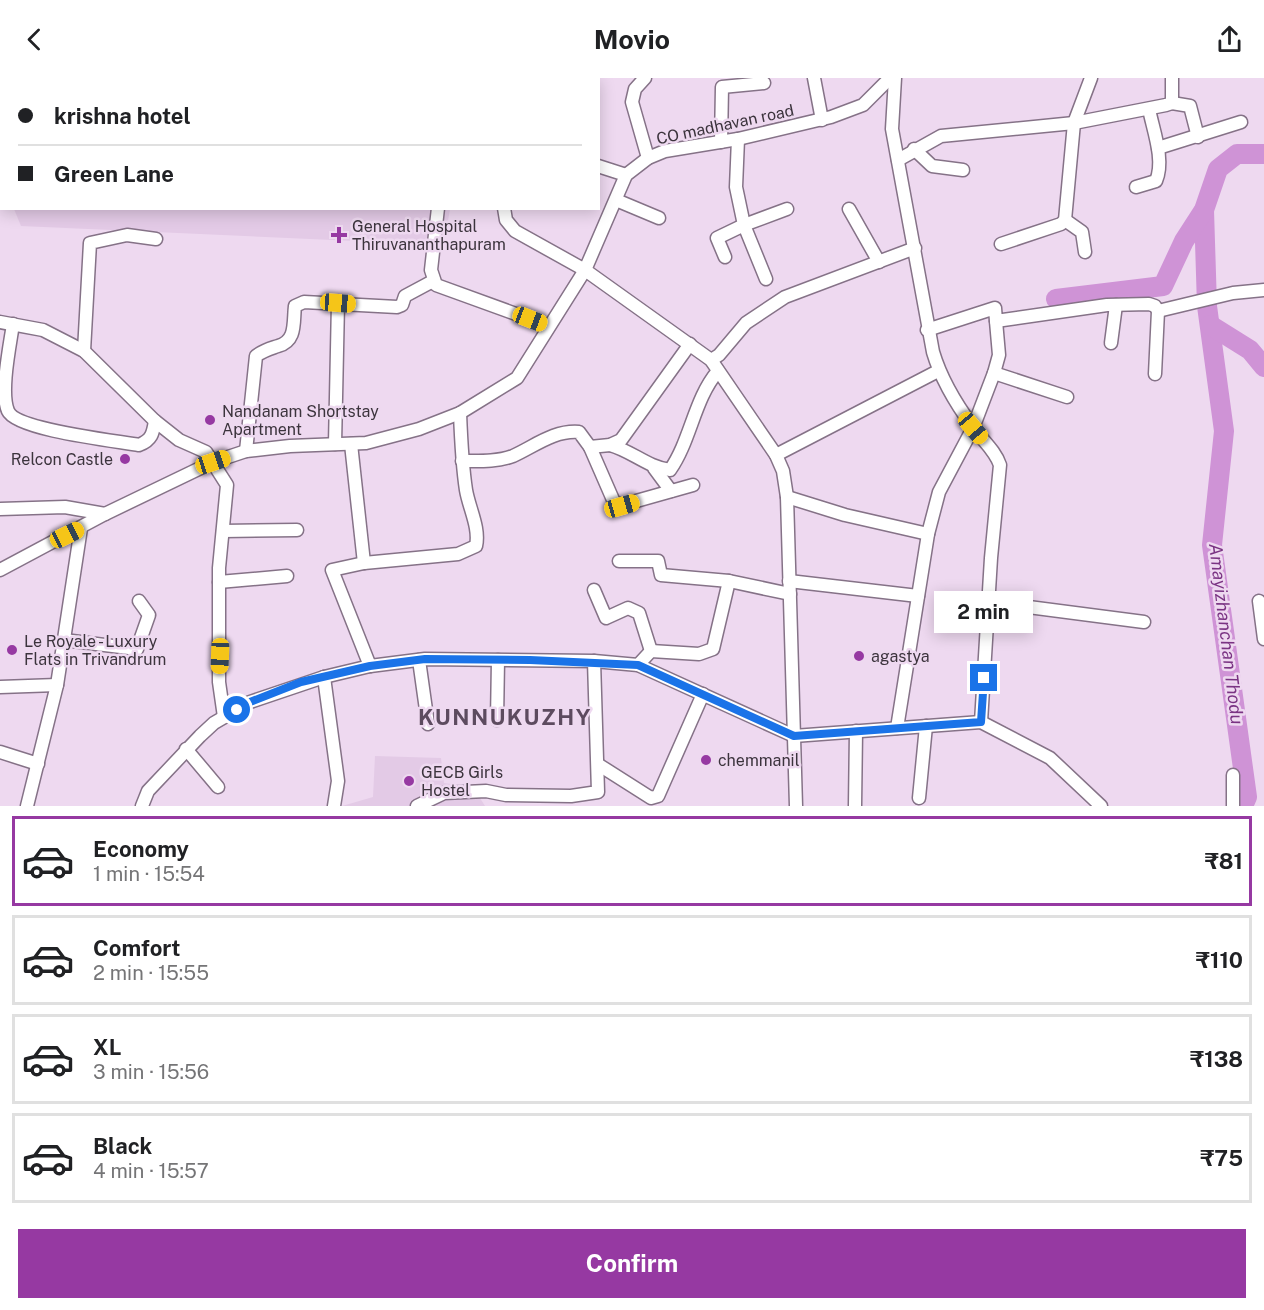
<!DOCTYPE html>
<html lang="en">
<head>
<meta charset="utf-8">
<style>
	:root { --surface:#fff; --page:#f2f2f2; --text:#202124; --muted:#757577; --line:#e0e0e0; --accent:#9639a2 }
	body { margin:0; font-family:"Public Sans",sans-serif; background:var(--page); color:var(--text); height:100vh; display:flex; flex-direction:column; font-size:22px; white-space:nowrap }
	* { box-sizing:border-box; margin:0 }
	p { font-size:20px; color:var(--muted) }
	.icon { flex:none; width:33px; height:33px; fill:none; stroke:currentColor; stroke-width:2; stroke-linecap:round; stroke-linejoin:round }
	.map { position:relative; height:728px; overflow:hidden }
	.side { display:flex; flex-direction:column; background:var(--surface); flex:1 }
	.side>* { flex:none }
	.banner { position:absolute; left:0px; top:0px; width:600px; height:132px; box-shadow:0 3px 15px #0003; display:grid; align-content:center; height:132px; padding:0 18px; background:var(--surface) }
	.end { position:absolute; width:27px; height:27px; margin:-14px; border:8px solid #1a73e8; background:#fff; box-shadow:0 0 0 3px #fff }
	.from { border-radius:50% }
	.bubble { position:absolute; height:42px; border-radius:0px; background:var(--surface); box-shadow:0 3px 15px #0003; font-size:20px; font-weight:700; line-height:42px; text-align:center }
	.car { position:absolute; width:18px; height:36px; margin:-18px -9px; border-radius:8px; box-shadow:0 0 4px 2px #0007; background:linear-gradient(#f5c518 24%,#345 0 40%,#f5c518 0 76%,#345 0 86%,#f5c518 0) }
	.banner b { display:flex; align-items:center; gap:21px; height:57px; font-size:22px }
	.banner b+b { border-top:2px solid var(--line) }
	.banner i { width:15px; height:15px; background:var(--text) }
	ul { padding:10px 0 0; list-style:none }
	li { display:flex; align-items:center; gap:18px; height:90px; margin:0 12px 9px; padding:0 6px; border:3px solid var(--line); border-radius:0px }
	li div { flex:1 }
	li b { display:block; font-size:22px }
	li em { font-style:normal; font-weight:700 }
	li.on { border-color:var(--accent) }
	li>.icon { width:54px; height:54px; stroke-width:1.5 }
	.primary-button { display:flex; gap:12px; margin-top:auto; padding:12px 18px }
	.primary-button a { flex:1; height:69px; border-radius:0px; background:var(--accent); color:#fff; font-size:24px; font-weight:700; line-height:69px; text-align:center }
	header { display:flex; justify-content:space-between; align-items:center; height:78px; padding:0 18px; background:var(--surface); font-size:27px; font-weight:700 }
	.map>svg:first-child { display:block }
</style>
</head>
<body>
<header><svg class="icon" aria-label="back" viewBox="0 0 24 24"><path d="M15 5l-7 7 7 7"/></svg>Movio<svg class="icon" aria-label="share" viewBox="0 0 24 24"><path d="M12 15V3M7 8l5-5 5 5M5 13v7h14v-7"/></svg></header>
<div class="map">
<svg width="1264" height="728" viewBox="0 0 1264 728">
	<rect width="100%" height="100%" fill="#eed9f0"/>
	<g fill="#e3cae6">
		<polygon points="0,0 471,0 2,2 1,121"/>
		<polygon points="14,131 450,131 444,167 21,148"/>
		<polygon points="375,678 441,680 444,705 473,709 485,728 342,728 373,719"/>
	</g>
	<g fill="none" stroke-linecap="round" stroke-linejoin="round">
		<g stroke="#cf93d6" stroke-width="20">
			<polyline points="1204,132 1207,228 1224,353 1212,467 1247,719 1243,728"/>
			<polyline points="1056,221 1163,208 1184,163 1204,132 1218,91 1237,76 1264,76"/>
			<polyline points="1210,247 1250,272 1264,289"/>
		</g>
		<defs>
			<g id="minor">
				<polyline points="456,0 456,2"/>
				<polyline points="490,0 491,2"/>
				<polyline points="578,0 579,2"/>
				<polyline points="645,0 635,11 632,24 648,80"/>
				<polyline points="814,0 822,42"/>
				<path d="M895,0L892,51L933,274C941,301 956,326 973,349C982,362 995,372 1000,387L991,480L981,644"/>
				<polyline points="1172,25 1190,28 1198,59"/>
				<polyline points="738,61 736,109 744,147 766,201"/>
				<polyline points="721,64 722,9 764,5"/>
				<polyline points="1158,70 1241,44"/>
				<polyline points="914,71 932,88 963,92"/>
				<polyline points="898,82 941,58 1074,45 1166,27 1172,25 1172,0"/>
				<polyline points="598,88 626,97"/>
				<path d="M1136,109L1156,103C1165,82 1153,52 1149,31"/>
				<polyline points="616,122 659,140"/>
				<polyline points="438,130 431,192 436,207 549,248"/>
				<polyline points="504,130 506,142 515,153 585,192 711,282 776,377 783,393 787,419 796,728"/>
				<polyline points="849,131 879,184"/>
				<polyline points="1065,142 1082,154 1085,174"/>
				<polyline points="1001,166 1061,146 1065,142 1074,45 1091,0"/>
				<polyline points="725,179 717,160 744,147 787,131"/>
				<polyline points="1158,233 1233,215 1264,212"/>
				<polyline points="0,244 43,252 84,273 155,343 179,362 206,374 227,407 219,490 219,604 224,639"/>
				<path d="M13,246C10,267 0,314 8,333C16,352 117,363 139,367C152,362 153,355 155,343"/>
				<polyline points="927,252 995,230 996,243 1107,227 1149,226 1155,228 1158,233 1155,296"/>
				<polyline points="1111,265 1116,227"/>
				<polyline points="84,273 90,165 127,157 156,161"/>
				<polyline points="711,282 719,277 746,245 785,219 915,170"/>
				<polyline points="994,295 1067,319"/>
				<polyline points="335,366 338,225"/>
				<polyline points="351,366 364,485"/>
				<path d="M610,367C632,373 647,389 670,392C691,362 694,321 718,293"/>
				<polyline points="590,369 610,367 621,362 690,266"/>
				<path d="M246,373L256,278C264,272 269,271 278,268C297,263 293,244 295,228L304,224L397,229L402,227L405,218L433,203"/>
				<polyline points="776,377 938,293"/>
				<path d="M462,383C479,383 497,384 513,378C535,368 554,352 579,354L590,369L614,424L622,427L693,407"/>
				<polyline points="654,390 671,413"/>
				<polyline points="787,419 845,437 928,456"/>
				<polyline points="0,431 65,429 105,436"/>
				<polyline points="223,453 297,452"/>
				<polyline points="619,483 658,483 661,497 729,503 713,571 699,576 651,573 638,587"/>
				<polyline points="0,492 105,436 213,384 246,373 290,368 366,365 419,351 460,335 517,300 585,192 626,97 648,80 665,73 738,61 831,39 863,27 890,0"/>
				<polyline points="729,503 790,516"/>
				<polyline points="789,503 918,518"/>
				<polyline points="219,504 287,498"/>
				<polyline points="594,512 606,540 628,530 639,535 651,573"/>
				<polyline points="1259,523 1264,561"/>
				<polyline points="990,524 1144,544"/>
				<polyline points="64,562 137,571 149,537 139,523"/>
				<polyline points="419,582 428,646"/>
				<path d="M370,588L332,492L364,485L458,476L476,468C480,450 469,430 466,412C462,386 461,361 460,335"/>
				<polyline points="324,599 338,703 334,728"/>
				<polyline points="0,609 57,607"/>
				<polyline points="497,642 498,582"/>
				<polyline points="897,650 928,456 939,414 973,350 994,295 999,277 996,243"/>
				<polyline points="186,671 218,709"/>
				<polyline points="0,674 38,686"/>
				<polyline points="599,687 651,720 658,718 703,616"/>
				<polyline points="919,720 926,648"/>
				<polyline points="27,728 57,607 81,450"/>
				<polyline points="142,728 148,713 200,658 214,645 250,624 324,599 370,588 425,581 594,583 638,587 794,658 981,644 1050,680 1101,728"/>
				<polyline points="417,728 444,715 486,713 506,717 571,718 598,714 594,583"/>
				<polyline points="855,728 856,653"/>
				<polyline points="1233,728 1233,697"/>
			</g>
		</defs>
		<use href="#minor" stroke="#857287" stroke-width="15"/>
		<use href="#minor" stroke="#fff" stroke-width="12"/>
	</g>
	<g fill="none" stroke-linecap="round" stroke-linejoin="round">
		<polyline stroke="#1a73e8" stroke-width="8" points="237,632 250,624 301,604 370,588 425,581 530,582 638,587 794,658 981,644 984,600"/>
	</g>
	<g fill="#9639a2" stroke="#eed9f0" stroke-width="2">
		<path d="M336 148h6v6h6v6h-6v6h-6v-6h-6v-6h6z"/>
		<circle cx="210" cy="342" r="6"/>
		<circle cx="125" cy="381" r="6"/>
		<circle cx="12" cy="572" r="6"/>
		<circle cx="859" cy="578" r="6"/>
		<circle cx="706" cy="682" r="6"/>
		<circle cx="409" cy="703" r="6"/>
	</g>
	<g text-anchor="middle" stroke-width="5" stroke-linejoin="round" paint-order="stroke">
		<g font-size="16" fill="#3c343d" stroke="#eed9f0">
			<text transform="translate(725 46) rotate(-12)" y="6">CO madhavan road</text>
		</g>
		<g font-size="16" fill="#3c343d" stroke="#eed9f0" text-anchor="start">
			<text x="352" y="154">General Hospital<tspan x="352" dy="18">Thiruvananthapuram</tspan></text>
			<text x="222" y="339">Nandanam Shortstay<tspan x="222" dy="18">Apartment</tspan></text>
			<text x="113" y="387" text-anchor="end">Relcon Castle</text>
			<text x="24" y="569">Le Royale - Luxury<tspan x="24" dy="18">Flats in Trivandrum</tspan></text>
			<text x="871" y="584">agastya</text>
			<text x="718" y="688">chemmanil</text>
			<text x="421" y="700">GECB Girls<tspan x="421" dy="18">Hostel</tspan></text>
		</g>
		<g font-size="18" font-style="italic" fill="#7a3383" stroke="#eed9f0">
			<text transform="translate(1226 556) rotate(83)" y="6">Amayizhanchan Thodu</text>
		</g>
		<g font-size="22" font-weight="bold" letter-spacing="1.5" fill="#5d4b5f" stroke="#eed9f0">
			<text x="505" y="647">KUNNUKUZHY</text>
		</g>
	</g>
</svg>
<i class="end from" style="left:237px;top:632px"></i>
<i class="end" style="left:984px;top:600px"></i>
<div class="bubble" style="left:934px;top:513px;width:99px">2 min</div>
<i class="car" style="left:338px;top:225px;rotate:94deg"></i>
<i class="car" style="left:530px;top:241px;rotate:111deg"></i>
<i class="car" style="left:973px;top:350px;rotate:140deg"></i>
<i class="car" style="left:213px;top:384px;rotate:72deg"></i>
<i class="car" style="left:622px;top:428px;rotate:74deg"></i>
<i class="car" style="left:67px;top:457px;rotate:64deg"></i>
<i class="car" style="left:220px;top:578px;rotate:182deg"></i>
<div class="banner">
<b><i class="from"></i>krishna hotel</b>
<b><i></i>Green Lane</b>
</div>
</div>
<section class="side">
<ul>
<li class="on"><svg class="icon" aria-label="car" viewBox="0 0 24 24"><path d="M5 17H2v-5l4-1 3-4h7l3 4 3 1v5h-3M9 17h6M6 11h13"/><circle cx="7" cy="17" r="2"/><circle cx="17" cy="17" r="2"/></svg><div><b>Economy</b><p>1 min · 15:54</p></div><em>₹81</em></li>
<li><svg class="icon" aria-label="car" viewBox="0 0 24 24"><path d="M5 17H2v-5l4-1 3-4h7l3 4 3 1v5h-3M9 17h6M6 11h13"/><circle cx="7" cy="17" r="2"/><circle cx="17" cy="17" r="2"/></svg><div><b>Comfort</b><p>2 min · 15:55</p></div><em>₹110</em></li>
<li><svg class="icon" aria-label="car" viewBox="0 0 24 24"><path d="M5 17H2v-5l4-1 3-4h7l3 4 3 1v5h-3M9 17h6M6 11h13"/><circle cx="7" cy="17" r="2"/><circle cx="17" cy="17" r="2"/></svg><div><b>XL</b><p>3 min · 15:56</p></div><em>₹138</em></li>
<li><svg class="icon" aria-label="car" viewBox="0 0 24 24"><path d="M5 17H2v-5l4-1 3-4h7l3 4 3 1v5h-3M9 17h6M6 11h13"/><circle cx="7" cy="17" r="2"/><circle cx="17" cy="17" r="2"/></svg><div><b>Black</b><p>4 min · 15:57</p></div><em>₹75</em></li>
</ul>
<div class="primary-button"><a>Confirm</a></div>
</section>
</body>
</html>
